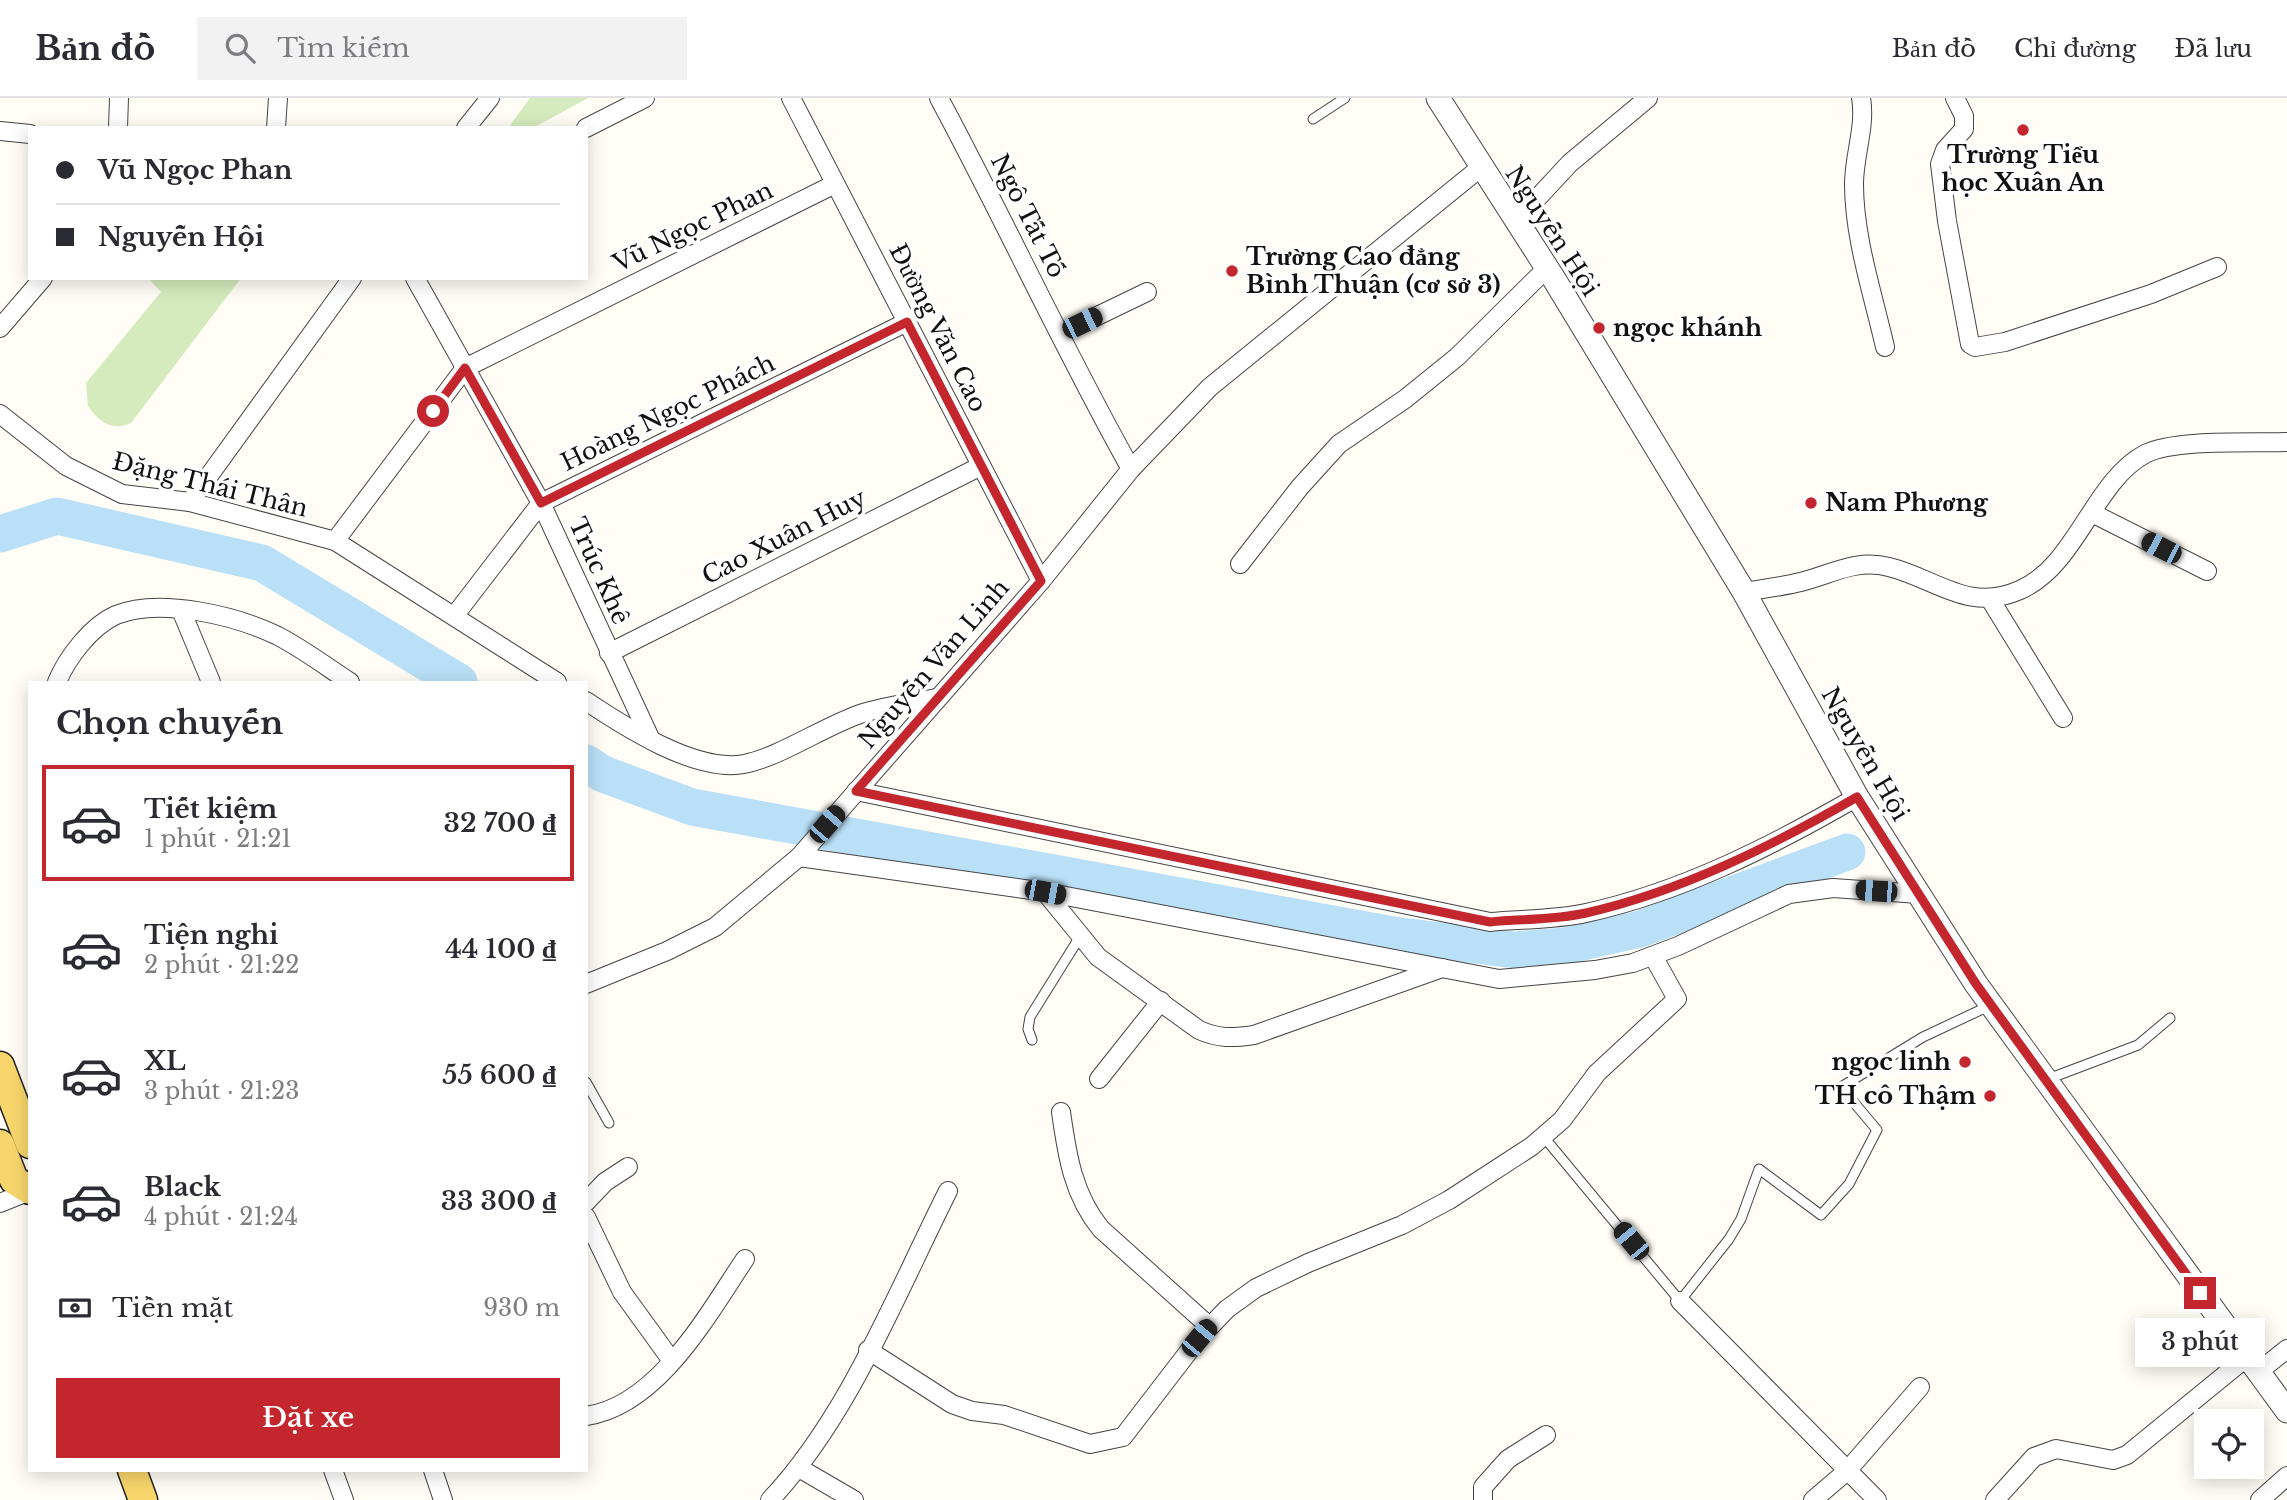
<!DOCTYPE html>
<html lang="vi">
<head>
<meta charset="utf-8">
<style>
	:root { --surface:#fff; --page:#f2f2f3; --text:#2b2b33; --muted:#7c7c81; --line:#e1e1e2; --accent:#c4262e }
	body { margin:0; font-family:"Libre Baskerville",serif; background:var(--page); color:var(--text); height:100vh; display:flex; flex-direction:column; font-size:26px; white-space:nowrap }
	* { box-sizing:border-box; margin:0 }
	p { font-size:23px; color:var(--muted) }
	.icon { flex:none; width:38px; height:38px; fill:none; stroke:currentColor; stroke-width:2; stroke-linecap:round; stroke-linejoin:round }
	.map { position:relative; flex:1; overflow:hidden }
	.panel { position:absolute; left:28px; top:583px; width:560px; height:791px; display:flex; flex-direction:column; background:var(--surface); border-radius:0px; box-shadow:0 4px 18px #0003 }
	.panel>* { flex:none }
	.banner { position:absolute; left:28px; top:28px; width:560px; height:154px; border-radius:0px; box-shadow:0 4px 18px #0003; display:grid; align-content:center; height:154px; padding:0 28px; background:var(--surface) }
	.buttons { position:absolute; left:2194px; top:1311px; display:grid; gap:14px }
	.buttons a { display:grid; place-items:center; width:70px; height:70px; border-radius:0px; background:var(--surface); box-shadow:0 4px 18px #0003; font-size:35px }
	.end { position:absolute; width:32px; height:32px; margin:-16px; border:9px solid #c4262e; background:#fff; box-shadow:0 0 0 4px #fff }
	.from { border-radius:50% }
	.bubble { position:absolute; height:49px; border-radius:0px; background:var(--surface); box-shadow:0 4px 18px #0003; font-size:23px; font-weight:600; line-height:49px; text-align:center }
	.car { position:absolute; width:21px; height:42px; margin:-21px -10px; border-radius:9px; box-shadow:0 0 5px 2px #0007; background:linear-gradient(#222 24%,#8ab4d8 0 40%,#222 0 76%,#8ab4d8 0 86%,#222 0) }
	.banner b { display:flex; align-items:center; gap:24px; height:66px; font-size:26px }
	.banner b+b { border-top:2px solid var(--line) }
	.banner i { width:18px; height:18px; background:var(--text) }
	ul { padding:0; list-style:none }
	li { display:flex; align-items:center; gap:21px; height:116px; margin:0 14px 10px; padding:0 14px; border:4px solid transparent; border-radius:0px }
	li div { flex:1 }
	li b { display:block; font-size:26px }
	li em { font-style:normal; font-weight:600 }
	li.active { border-color:var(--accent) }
	li>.icon { width:63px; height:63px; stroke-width:1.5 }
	h2 { padding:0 28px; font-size:32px; line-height:84px }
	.pay { display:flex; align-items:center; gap:18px; height:77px; padding:0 28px; font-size:26px }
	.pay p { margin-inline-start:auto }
	.action { display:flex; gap:14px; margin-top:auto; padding:14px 28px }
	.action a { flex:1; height:80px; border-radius:0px; background:var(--accent); color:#fff; font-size:28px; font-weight:600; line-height:80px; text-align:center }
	header { display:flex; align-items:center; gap:42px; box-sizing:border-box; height:98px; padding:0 35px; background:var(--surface); border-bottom:2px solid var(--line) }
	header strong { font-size:33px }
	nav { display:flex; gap:38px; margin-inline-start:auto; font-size:24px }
	.search { width:490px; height:63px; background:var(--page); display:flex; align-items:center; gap:18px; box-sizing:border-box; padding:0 24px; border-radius:0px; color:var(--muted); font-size:26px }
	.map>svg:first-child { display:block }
</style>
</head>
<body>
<header>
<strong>Bản đồ</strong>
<div class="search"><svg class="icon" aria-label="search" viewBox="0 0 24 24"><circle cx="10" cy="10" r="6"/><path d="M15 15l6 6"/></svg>Tìm kiếm</div>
<nav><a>Bản đồ</a><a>Chỉ đường</a><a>Đã lưu</a></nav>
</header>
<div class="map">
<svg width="2287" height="1402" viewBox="0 0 2287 1402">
	<rect width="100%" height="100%" fill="#fffdf5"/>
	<g fill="#d5ebbd">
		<polygon points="530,0 588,0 533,30 508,30"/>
		<path d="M148,180H241L131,325C112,334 98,323 88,308L86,285L161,194Z"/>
	</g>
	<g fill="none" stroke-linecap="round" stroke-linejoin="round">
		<g stroke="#b9e0f7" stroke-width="37">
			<polyline points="0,436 57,418 262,465 459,584"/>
			<polyline points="586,665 603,676 692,709 1393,837 1515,852 1565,848 1640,831 1847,754"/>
		</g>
		<defs>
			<g id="service">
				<polyline points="1313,21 1345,0"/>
				<polyline points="1032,942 1028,931 1030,919 1081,837"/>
				<polyline points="2048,981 2138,947 2170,920"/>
				<polyline points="586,984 609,1025"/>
				<polyline points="1543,1038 1680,1203 1729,1141 1741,1121 1759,1071 1821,1117 1849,1086 1877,1032 1841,989 1923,939 1989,908"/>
			</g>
			<g id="minor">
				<polyline points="791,0 1041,483"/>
				<path d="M939,0C1005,123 1063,250 1131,371"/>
				<path d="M1861,0C1866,28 1854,57 1854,86C1854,140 1873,196 1885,249"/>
				<polyline points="1955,0 1964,18 1964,31 1945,52 1940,66 1947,123 1970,246 1975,249 2005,244 2151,196 2217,169"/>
				<polyline points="118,30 119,0"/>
				<polyline points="276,30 278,0"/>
				<polyline points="466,30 490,0"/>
				<polyline points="586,30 645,0"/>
				<polyline points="0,33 30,36"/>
				<polyline points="1517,122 1570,65 1648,0"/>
				<polyline points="415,180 541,405 651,642"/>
				<polyline points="0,230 43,180"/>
				<polyline points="1060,236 1147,194"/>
				<polyline points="0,316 66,368 122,396 190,404 335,443 557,584"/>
				<polyline points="190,404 352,180"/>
				<polyline points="2092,415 2207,473"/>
				<polyline points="335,443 465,270 835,86"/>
				<polyline points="1240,466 1300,389 1339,346 1405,301 1457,259 1547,170"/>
				<path d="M1744,494C1761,491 1779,489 1796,485C1829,478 1854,460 1889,469C1937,481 1968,515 2020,492C2076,468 2094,383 2145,356C2174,341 2251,345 2287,344"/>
				<polyline points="1990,501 2063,620"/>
				<polyline points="181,512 211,584"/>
				<polyline points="455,517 541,405 907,224"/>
				<polyline points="609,555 981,368"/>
				<path d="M57,584C67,560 91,528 116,517C160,499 237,518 278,538C303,551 327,569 350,584"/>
				<path d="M586,603C625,629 696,675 744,666C780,659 826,627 863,615C886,608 912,605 936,600"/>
				<path d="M856,693L1490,824C1521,821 1555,822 1586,815C1682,794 1772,748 1857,699"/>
				<polyline points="799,759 1045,794 1499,881 1595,872 1633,865 1678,848 1789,796 1833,790 1919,796"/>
				<path d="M1045,794L1098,859L1199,932C1219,941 1233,940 1254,937L1442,870"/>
				<polyline points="586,886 667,853 715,829 799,759 1041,483 1131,371 1210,289 1480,70"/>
				<polyline points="1099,981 1161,903"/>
				<path d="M1061,1014C1067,1057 1073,1097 1101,1131L1209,1228"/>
				<polyline points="586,1104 605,1084 628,1069"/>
				<polyline points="0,1105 30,1093"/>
				<polyline points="586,1119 622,1194 672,1263"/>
				<polyline points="1680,1203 1877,1402"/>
				<polyline points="868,1252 952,1306 972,1313 1004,1317 1090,1346 1123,1339 1199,1240 1227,1211 1256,1190 1308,1165 1402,1127 1449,1102 1532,1048 1562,1022 1597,975 1677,901 1653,858"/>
				<polyline points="2258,1274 2287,1251"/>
				<path d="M586,1318C658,1308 708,1216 745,1161"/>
				<polyline points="799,1370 854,1402"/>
				<polyline points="333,1372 344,1402"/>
				<polyline points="433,1372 443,1402"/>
				<path d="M770,1402C849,1318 896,1196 948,1093"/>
				<polyline points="1483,1402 1483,1389 1508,1361 1546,1337"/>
				<polyline points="1813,1402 1847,1373 1920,1289"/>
				<polyline points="1995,1402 2034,1359 2056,1351 2113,1362 2127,1357 2247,1259"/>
				<polyline points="2260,1402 2287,1378"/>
			</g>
			<polyline id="tertiary" points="1438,0 1554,181 1744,494 1857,699 1976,886 2287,1313"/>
			<g id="primary">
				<polyline points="0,968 30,1046"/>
				<polyline points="0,1046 14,1082 30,1092"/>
				<polyline points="132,1372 143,1402"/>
			</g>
		</defs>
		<use href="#service" stroke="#444" stroke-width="11"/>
		<use href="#minor" stroke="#444" stroke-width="20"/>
		<use href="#tertiary" stroke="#444" stroke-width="25"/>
		<use href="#primary" stroke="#222" stroke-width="31"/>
		<use href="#service" stroke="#fff" stroke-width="9"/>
		<use href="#minor" stroke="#fff" stroke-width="18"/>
		<use href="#tertiary" stroke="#fff" stroke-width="23"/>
		<use href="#primary" stroke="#f9d66b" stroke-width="28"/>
	</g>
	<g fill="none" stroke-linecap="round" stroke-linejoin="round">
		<path stroke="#c4262e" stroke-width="9" d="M433,313L465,270L541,405L907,224L1041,483L856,693L1490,824C1521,821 1555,822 1586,815C1682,793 1772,748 1857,699L1976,886L2200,1195"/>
	</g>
	<g fill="#c4262e" stroke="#fff" stroke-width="2.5">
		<circle cx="2023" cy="32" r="7"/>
		<circle cx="1232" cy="173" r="7"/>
		<circle cx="1599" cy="230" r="7"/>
		<circle cx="1811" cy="405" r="7"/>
		<circle cx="1965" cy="964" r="7"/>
		<circle cx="1990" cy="998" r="7"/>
	</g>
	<g text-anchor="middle" stroke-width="7" stroke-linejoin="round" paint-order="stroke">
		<g font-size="24" font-weight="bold" fill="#111" stroke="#fff" text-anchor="start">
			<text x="2023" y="65" text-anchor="middle">Trường Tiểu<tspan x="2023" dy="28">học Xuân An</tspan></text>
			<text x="1246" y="167">Trường Cao đẳng<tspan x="1246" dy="28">Bình Thuận (cơ sở 3)</tspan></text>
			<text x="1613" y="238">ngọc khánh</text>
			<text x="1825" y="413">Nam Phương</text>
			<text x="1951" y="972" text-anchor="end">ngọc linh</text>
			<text x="1976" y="1006" text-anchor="end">TH cô Thậm</text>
		</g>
		<g font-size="24" fill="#111" stroke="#fff">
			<text transform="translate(1028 118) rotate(63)" y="8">Ngô Tất Tố</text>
			<text transform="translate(693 129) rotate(-26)" y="8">Vũ Ngọc Phan</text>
			<text transform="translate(1552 133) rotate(57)" y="8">Nguyễn Hội</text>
			<text transform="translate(938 230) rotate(63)" y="8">Đường Văn Cao</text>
			<text transform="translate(668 315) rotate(-26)" y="8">Hoàng Ngọc Phách</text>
			<text transform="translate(210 387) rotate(14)" y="8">Đặng Thái Thân</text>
			<text transform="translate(784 439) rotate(-27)" y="8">Cao Xuân Huy</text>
			<text transform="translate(599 473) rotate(66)" y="8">Trúc Khê</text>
			<text transform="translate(934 566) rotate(-49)" y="8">Nguyễn Văn Linh</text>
			<text transform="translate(1865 656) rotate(60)" y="8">Nguyễn Hội</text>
		</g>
	</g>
</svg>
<div class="buttons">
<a><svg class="icon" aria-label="locate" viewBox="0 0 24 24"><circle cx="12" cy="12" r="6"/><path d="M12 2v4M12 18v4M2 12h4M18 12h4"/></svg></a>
</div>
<i class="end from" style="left:433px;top:313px"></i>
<i class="end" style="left:2200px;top:1195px"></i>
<div class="bubble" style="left:2135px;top:1220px;width:130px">3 phút</div>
<i class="car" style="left:1082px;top:225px;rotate:64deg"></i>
<i class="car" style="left:2161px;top:450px;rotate:297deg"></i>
<i class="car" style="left:827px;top:726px;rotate:41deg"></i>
<i class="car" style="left:1876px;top:793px;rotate:274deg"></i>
<i class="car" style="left:1045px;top:794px;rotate:101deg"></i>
<i class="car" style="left:1631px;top:1143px;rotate:320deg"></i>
<i class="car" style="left:1199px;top:1240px;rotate:40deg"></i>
<div class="banner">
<b><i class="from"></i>Vũ Ngọc Phan</b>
<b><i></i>Nguyễn Hội</b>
</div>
<section class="panel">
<h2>Chọn chuyến</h2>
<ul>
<li class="active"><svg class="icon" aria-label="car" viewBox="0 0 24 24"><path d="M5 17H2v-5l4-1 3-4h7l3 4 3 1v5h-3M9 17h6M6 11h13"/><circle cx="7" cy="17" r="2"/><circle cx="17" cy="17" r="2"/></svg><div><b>Tiết kiệm</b><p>1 phút · 21:21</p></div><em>32 700 ₫</em></li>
<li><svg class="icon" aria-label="car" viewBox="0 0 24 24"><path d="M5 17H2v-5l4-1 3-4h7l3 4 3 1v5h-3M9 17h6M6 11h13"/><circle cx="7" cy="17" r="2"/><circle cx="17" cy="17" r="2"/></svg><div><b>Tiện nghi</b><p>2 phút · 21:22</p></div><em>44 100 ₫</em></li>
<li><svg class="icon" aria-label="car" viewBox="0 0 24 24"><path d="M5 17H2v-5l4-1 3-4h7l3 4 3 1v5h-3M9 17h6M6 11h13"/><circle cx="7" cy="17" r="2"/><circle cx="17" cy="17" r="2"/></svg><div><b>XL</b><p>3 phút · 21:23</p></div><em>55 600 ₫</em></li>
<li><svg class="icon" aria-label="car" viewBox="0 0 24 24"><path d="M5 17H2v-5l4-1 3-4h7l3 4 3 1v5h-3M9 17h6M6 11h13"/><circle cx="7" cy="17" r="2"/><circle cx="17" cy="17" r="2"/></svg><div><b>Black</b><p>4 phút · 21:24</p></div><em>33 300 ₫</em></li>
</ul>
<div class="pay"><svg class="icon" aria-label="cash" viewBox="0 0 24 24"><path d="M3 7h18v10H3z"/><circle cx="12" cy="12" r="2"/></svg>Tiền mặt<p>930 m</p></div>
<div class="action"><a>Đặt xe</a></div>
</section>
</div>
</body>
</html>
